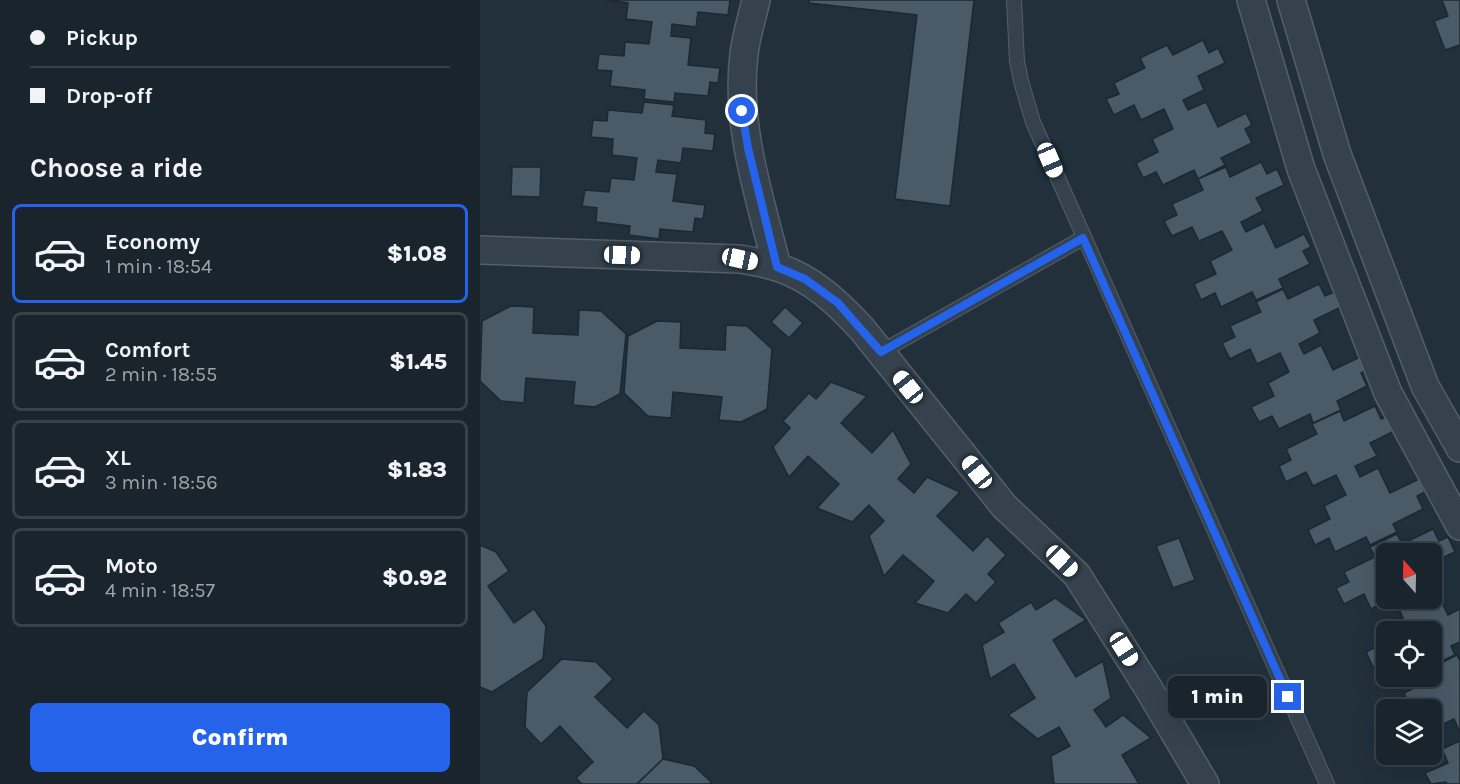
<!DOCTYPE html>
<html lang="en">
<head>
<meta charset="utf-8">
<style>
	:root { --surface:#19242c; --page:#222c34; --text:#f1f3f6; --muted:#9fa4a9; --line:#374148; --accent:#2563eb }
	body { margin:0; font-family:Karla,sans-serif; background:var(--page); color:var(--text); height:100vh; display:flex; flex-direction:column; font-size:22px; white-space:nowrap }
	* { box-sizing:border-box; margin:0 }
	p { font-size:20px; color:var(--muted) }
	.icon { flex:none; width:33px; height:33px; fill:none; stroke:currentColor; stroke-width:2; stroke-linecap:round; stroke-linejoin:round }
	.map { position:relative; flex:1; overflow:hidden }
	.details { display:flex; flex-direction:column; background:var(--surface); width:480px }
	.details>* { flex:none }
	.top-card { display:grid; align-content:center; height:132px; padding:0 30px; background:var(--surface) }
	.needle { width:39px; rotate:340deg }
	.buttons { position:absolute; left:896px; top:543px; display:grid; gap:12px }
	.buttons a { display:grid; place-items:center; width:66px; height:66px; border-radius:9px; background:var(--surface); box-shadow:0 6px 24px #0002,0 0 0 2px var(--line); font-size:30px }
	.end { position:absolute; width:27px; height:27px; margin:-14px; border:8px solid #2563eb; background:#fff; box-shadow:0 0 0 3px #fff }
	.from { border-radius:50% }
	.bubble { position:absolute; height:42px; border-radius:9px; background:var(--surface); box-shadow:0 6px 24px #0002,0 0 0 2px var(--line); font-size:20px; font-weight:800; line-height:42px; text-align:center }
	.car { position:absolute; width:18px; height:36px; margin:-18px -9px; border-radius:8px; box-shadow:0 0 4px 2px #0007; background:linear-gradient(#fff 24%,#345 0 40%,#fff 0 76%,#345 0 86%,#fff 0) }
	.top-card b { display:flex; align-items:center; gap:21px; height:57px; font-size:22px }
	.top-card b+b { border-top:2px solid var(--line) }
	.top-card i { width:15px; height:15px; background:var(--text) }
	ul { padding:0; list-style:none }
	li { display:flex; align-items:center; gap:18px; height:99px; margin:0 12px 9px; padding:0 18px; border:3px solid var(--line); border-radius:9px }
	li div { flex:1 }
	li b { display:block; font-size:22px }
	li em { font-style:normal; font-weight:800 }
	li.on { border-color:var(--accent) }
	li>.icon { width:54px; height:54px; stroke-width:1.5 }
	h2 { padding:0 30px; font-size:27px; line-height:72px }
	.action { display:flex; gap:12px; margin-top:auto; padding:12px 30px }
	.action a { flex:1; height:69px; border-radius:9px; background:var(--accent); color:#fff; font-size:24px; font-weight:800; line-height:69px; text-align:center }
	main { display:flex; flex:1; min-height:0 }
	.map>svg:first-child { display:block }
</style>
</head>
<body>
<main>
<section class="details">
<div class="top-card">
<b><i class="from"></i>Pickup</b>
<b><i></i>Drop-off</b>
</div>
<h2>Choose a ride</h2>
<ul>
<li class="on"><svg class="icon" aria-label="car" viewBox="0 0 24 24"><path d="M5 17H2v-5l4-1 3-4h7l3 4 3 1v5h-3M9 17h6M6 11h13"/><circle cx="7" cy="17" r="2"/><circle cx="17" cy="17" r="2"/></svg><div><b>Economy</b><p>1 min · 18:54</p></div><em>$1.08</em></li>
<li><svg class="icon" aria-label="car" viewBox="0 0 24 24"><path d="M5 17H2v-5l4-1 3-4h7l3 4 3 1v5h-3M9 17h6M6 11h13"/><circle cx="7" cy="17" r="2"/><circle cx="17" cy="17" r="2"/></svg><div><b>Comfort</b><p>2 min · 18:55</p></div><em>$1.45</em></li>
<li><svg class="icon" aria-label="car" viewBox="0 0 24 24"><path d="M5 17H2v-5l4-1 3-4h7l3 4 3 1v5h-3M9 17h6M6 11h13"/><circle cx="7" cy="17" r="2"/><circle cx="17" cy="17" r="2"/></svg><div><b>XL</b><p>3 min · 18:56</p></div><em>$1.83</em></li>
<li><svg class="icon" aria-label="car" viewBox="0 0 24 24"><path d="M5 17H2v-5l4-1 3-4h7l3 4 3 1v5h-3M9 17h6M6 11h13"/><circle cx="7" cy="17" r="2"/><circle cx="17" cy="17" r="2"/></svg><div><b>Moto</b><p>4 min · 18:57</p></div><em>$0.92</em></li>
</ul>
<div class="action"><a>Confirm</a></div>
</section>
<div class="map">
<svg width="980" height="784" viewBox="0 0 980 784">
	<rect width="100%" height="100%" fill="#21303b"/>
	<g fill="#4a5a67" stroke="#1c2832" stroke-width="1.5">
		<polygon points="126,0 250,0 248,15 218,12 216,27 192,24 191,36 211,38 208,65 240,68 238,83 230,82 228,96 195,93 194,102 164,99 165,90 130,86 132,71 117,70 119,54 144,56 145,42 169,44 172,22 146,19 148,3"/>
		<polygon points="329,0 494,0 470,206 415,199 437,15 329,3"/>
		<polygon points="962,0 980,0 980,45 965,50 954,21 968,16"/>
		<polygon points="723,40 729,53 738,48 745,63 718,76 724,90 703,100 708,110 726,102 738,127 766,113 772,125 765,129 772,143 741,158 745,165 718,179 714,170 683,185 676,172 663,178 656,163 678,152 672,139 693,129 684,109 661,120 654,105 634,115 626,99 639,94 634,83 665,68 660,58 687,45 693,55"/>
		<polygon points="164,102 194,105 192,116 226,120 225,133 235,134 233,151 203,148 201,163 178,160 176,172 197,174 193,201 225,205 223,219 215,218 213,232 180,229 179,239 149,235 150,226 116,222 117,208 102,206 105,190 129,192 131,178 154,180 157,158 132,155 133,139 111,137 113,120 127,121 128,110 162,113"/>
		<polygon points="781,162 787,174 797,169 804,185 776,198 783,211 761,222 766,232 784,223 796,248 824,234 831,247 823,251 830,264 799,279 803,288 776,300 772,292 741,307 735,293 721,300 714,284 736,274 730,261 752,250 742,231 719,241 712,227 692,236 684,221 697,215 692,204 723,190 718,179 746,167 750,177"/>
		<polygon points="32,167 61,167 60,197 31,196"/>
		<polygon points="839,284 845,296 854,292 861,307 834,320 840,333 819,344 824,354 841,345 853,370 882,356 889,369 881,373 887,386 857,401 861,410 833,423 830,414 799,429 792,416 779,422 771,407 794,396 788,383 809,372 800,353 777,364 770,349 750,359 742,343 755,337 750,326 781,312 776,302 803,289 808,299"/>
		<polygon points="31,306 54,307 53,333 98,335 99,310 121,311 146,334 140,394 115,407 93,405 95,382 46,378 44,403 21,401 0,381 2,321"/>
		<polygon points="305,307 323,323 309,338 291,322"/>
		<polygon points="177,321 201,322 200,348 245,350 246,325 267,326 292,349 287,409 261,422 239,420 242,397 193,392 191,418 168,416 144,393 148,336"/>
		<polygon points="351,382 387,396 361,423 392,453 413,430 431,464 418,479 434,493 447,477 480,492 457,516 493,551 507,536 526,555 508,574 516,582 496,603 486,594 468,613 435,603 454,581 423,555 404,576 389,536 404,521 389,505 372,522 337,508 359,484 328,456 309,477 293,447 310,428 303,421 329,393 336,399"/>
		<polygon points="895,406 901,419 910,415 918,429 890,443 897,456 875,466 880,477 898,468 910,493 939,479 945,492 937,496 943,509 913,524 917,532 890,545 886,537 855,552 849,538 835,545 828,530 850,519 844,506 866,495 856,475 833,486 826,472 806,482 799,466 811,460 806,449 837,434 832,424 860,411 864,421"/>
		<polygon points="953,529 959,541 968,537 975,552 951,563 951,554 906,554 906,598 913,598 891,609 884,594 864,604 856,588 869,582 864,572 895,557 890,547 917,534 922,544"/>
		<polygon points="699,538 715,580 693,588 676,546"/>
		<polygon points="0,545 16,552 29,571 8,586 34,623 54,609 66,626 63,659 12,692 0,687"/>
		<polygon points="956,591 968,615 980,609 980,642 971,646 975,655 951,666 951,632 906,632 906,637 902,628 923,618 914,598 951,598 951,593"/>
		<polygon points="575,598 606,620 573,640 596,677 623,661 631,698 614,710 626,727 643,715 671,738 642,755 659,784 574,784 571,756 590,746 579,727 558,739 528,715 555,698 534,664 510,679 502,645 524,632 518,623 551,602 556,610"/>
		<polygon points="906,642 906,661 893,667 886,652"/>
		<polygon points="977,655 980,661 980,733 974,719 951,730 951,710 916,710 928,703 924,693 954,678 951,668"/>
		<polygon points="82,659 116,662 133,679 115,697 147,728 164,711 179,725 183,759 157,784 102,784 96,778 113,762 80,726 61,744 45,727 47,692"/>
		<polygon points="980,741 980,784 967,784 966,782 951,784 945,773 968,763 962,749"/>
		<polygon points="183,759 214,766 231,782 230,784 157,784"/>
	</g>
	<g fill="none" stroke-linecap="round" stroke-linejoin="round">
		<defs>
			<g id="lane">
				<polyline points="534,0 537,61 541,81 553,122 847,784"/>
				<polyline points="401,352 603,238"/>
			</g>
			<g id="street">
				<path d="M276,0C272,18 266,36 264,54C255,126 280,198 297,267"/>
				<polyline points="771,0 821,169 908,393 980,526"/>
				<polyline points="811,0 857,154 945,386 980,448"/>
				<path d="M0,250L260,259C272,261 285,263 297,267C332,278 358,303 382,329L524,506L597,575L667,686L725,784"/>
			</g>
		</defs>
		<use href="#lane" stroke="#535f69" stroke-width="16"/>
		<use href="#street" stroke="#535f69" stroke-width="30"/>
		<use href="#lane" stroke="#35414c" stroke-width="14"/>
		<use href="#street" stroke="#35414c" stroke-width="27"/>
	</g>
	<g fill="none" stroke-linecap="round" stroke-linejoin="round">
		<polyline stroke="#2563eb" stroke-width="8" points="262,111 268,148 297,267 325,279 358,303 401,352 603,238 808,697"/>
	</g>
</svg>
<div class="buttons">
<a><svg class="needle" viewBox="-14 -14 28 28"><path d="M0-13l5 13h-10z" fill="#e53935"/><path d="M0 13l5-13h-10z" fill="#9fa4a9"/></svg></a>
<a><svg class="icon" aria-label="locate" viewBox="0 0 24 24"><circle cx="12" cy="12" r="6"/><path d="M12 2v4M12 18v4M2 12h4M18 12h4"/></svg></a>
<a><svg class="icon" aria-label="layers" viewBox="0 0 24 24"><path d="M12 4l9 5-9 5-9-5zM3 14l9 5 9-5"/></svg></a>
</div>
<i class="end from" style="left:262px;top:111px"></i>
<i class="end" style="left:808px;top:697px"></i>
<div class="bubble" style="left:688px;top:676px;width:99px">1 min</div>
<i class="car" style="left:570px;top:160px;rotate:157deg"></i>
<i class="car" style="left:142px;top:255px;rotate:92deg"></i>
<i class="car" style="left:260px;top:259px;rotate:102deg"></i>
<i class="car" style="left:428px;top:387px;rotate:321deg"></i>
<i class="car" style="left:497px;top:472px;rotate:321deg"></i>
<i class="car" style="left:582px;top:561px;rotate:134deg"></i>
<i class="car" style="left:644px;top:649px;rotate:147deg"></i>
</div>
</main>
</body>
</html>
